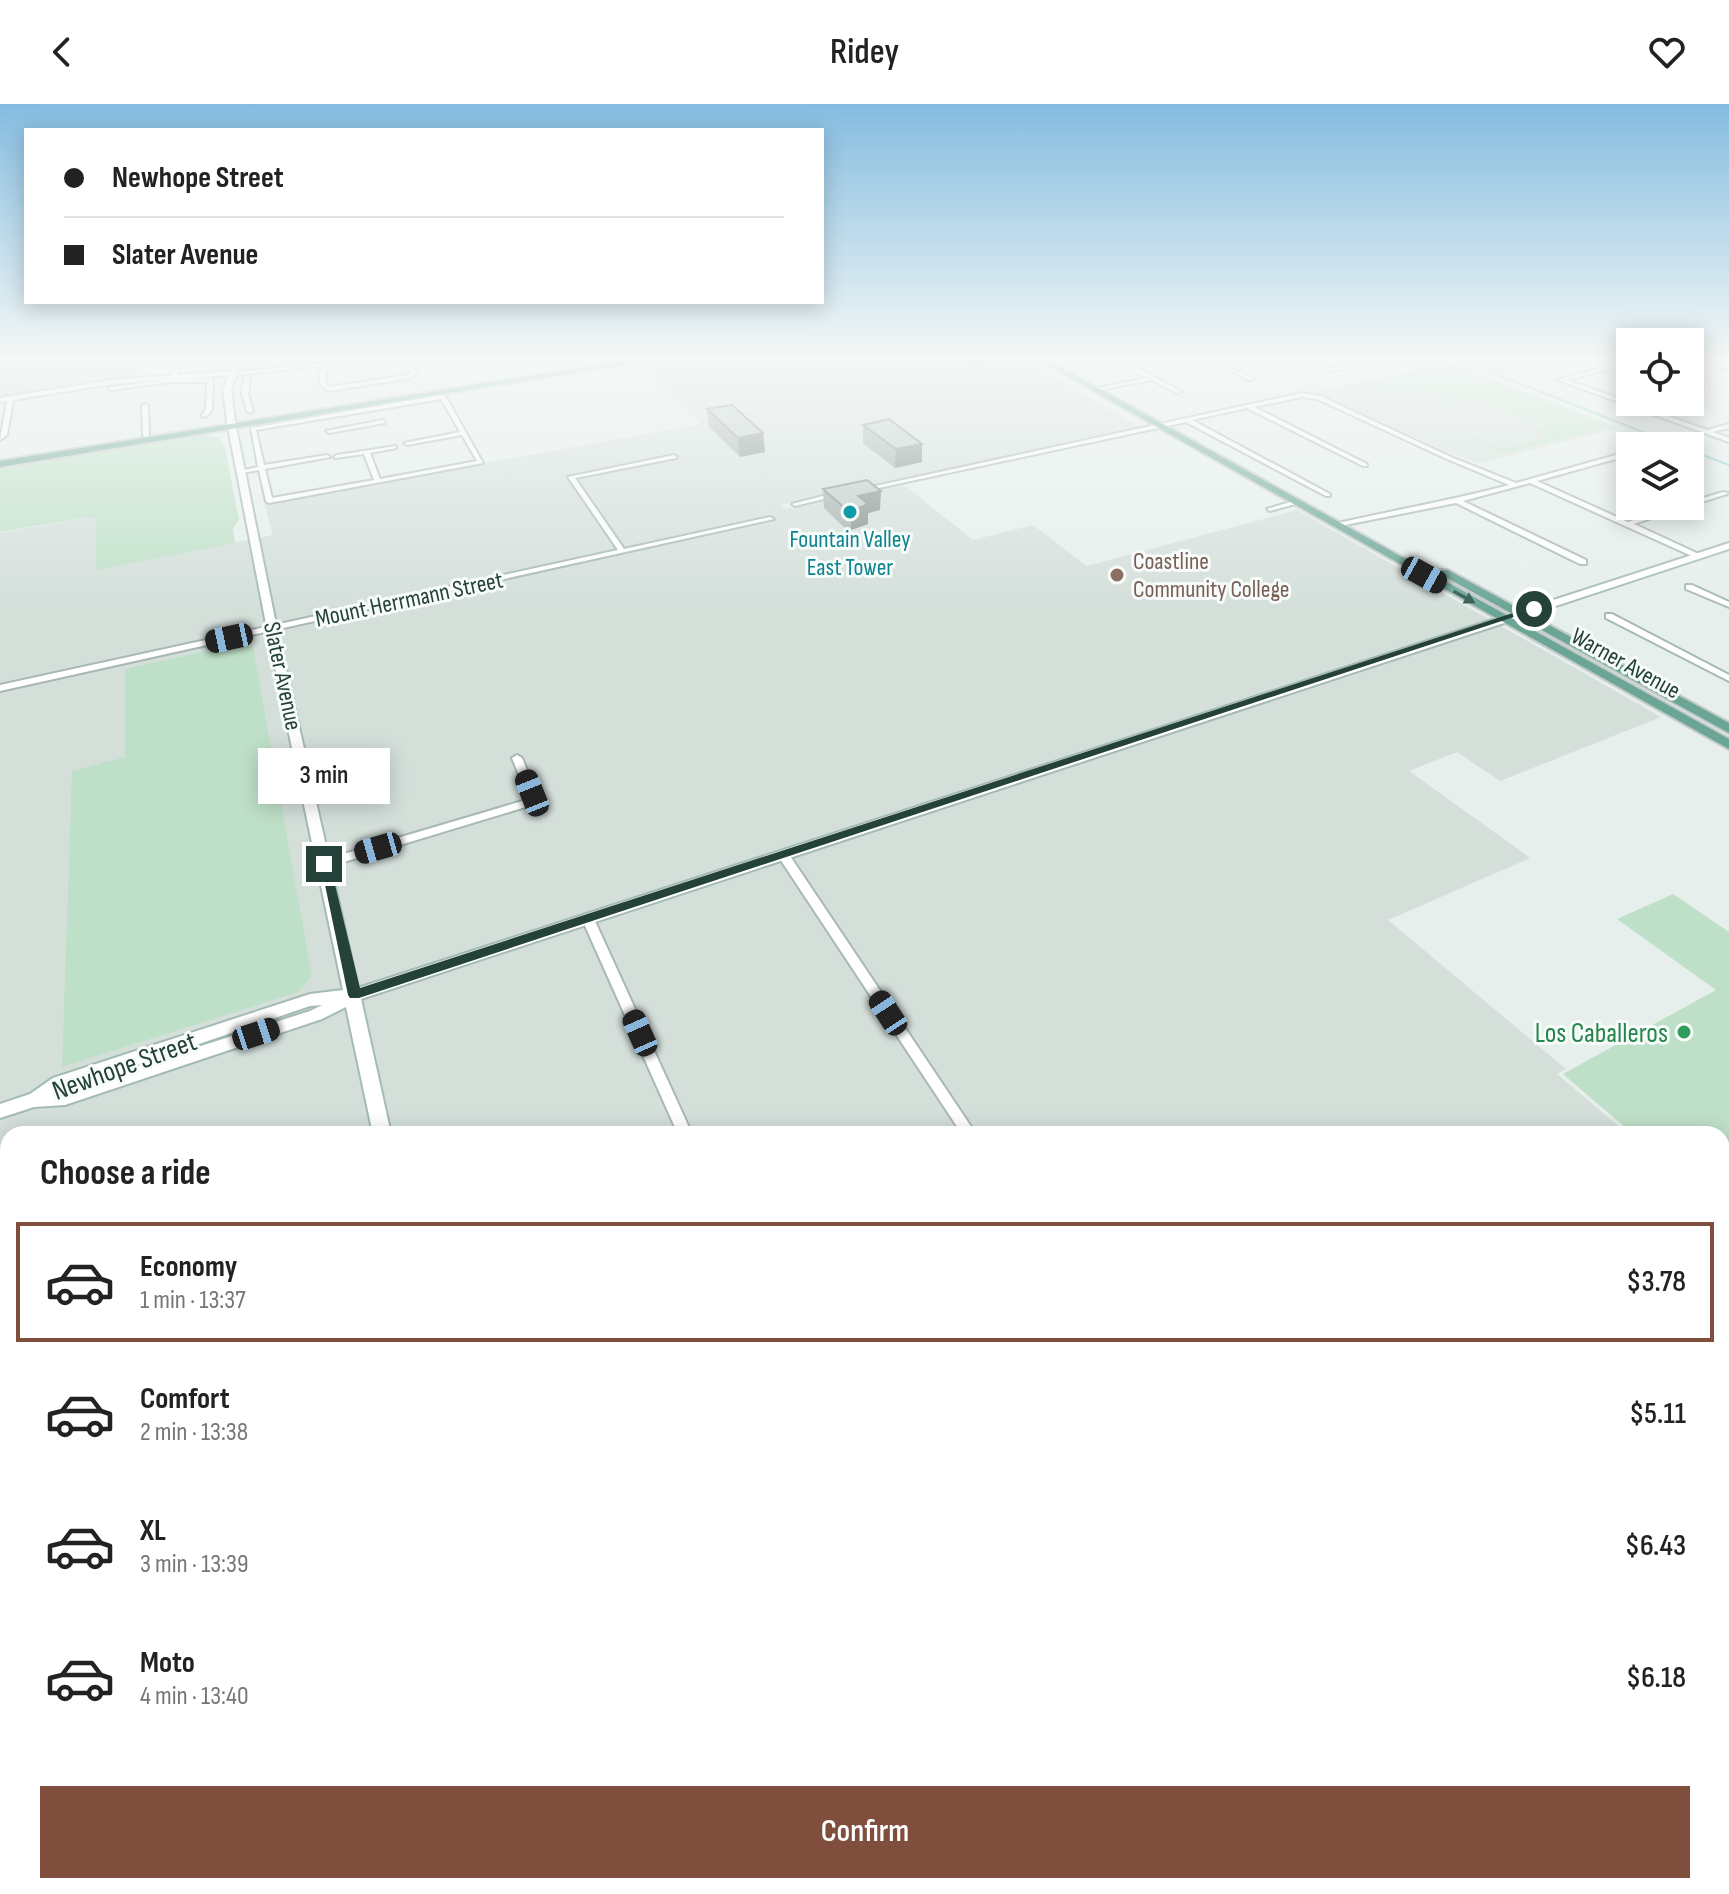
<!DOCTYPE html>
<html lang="en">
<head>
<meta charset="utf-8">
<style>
	:root { --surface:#fff; --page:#f6f6f6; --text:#222; --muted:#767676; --line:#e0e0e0; --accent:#804e3d }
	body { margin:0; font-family:"Sofia Sans Condensed",sans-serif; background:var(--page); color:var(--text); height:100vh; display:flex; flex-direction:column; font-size:30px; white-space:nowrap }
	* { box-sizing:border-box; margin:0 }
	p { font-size:26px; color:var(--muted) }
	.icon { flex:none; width:44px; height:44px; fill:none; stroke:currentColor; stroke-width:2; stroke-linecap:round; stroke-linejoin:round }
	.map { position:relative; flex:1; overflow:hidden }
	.side { position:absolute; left:0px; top:1022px; width:1730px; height:768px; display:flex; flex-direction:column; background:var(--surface); border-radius:24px 24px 0 0; box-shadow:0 4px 20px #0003 }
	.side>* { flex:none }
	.hud { position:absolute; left:24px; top:24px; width:800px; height:176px; border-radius:0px; box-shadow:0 4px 20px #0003; display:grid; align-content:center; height:176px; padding:0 40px; background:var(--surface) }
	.tools { position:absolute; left:1616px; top:224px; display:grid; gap:16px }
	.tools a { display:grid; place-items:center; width:88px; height:88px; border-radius:0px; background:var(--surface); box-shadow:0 4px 20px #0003; font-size:40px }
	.end { position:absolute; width:36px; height:36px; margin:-18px; border:10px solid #24423a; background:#fff; box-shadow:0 0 0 4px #fff }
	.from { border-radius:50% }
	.bubble { position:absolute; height:56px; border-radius:0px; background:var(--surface); box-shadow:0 4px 20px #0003; font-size:26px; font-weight:600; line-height:56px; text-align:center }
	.car { position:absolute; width:24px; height:48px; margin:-24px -12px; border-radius:10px; box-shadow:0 0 6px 2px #0007; background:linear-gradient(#222 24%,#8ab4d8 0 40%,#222 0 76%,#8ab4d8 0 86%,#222 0) }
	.hud b { display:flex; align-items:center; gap:28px; height:76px; font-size:30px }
	.hud b+b { border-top:2px solid var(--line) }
	.hud i { width:20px; height:20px; background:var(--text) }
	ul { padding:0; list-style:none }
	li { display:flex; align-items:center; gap:24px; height:120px; margin:0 16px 12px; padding:0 24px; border:4px solid transparent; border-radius:0px }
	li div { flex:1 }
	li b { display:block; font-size:30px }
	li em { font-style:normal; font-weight:600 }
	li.current { border-color:var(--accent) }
	li>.icon { width:72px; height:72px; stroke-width:1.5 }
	h2 { padding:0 40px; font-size:36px; line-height:96px }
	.button { display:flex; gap:16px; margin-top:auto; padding:16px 40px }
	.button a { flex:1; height:92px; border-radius:0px; background:var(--accent); color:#fff; font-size:32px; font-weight:600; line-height:92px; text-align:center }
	header { display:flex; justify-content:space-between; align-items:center; height:104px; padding:0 40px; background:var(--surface); font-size:36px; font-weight:600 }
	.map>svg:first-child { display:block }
</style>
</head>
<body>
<header><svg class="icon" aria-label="back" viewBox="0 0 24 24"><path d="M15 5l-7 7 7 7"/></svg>Ridey<svg class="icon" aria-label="heart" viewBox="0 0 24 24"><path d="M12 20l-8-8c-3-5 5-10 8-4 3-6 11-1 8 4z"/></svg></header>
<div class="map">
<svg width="1729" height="1790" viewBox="0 0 1729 1790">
	<rect width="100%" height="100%" fill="#e6efeb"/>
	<g fill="#d4dfda">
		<polygon points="0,256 142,256 137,272 0,293"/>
		<polygon points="671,256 1025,256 1140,323 781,401 786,405 904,381 973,436 1033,421 1087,462 1297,406 1661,613 1500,677 1457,648 1409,667 1530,754 1388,816 1566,965 1557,970 1628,1030 8,1030 8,1288 0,1288 0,429 86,413 97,414 97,465 273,431 264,399 701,320 640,261"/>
		<polygon points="1452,258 1618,324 1480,359 1452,350 1312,288"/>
		<polygon points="1722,1080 1729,1086 1729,1363 1722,1362"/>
		<polygon points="0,1712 8,1712 8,1782 1358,1782 1485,1790 0,1790"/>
	</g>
	<g fill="#bfe0c8">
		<polygon points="1468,256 1564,256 1502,269"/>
		<polygon points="1452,260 1612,323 1502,350 1470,335 1476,334 1504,345 1547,333 1536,326 1547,322 1477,296 1445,302 1439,300 1445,298 1440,296 1442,294 1432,290 1421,292 1411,278 1414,284 1390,290 1362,277"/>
		<polygon points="206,331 218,333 225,344 239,416 233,425 235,439 96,466 96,414 86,413 0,428 0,365"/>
		<polygon points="239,540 253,543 312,872 298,888 62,963 72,667 125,653 125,565"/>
		<polygon points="1673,790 1729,828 1729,1083 1722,1077 1722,1030 1633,1030 1563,970 1716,886 1617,815"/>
	</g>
	<g fill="#8ec9d4">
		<polygon points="0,1364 8,1365 8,1552 0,1552"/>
		<polygon points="1722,1462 1729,1462 1729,1662 1722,1661"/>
	</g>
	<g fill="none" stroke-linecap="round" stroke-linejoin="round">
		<g stroke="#8ec9d4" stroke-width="2">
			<polyline points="1459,256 1679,342"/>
			<polyline points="1690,346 1729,361"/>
		</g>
		<defs>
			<g id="street">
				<polygon points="178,256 184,256 175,274 210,274 213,276 212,305 206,313 201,312 206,305 207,278 171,278 111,286 108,284 169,275"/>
				<polygon points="324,256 330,256 329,258 375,256 328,262 325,272 327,281 330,283 409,271 411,269 404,258 407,256 417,269 411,274 329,287 321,282 319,272 322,262 232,271 229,269 323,259"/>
				<polygon points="486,256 523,256 495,261"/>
				<polygon points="1126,256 1132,256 1130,260 1182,288 1177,289 1152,276 1093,287 1093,285 1147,274 1125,262"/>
				<polygon points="1209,256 1216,256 1254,275 1249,276"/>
				<path d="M1302,256C1312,256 1318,263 1328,264C1339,266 1366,256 1382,256L1328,268Z"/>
				<polygon points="1630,256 1630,260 1567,276 1707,326 1729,320 1729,324 1713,328 1729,334 1729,338 1558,276"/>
				<polygon points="1690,256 1729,261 1729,265 1690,258"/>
				<polygon points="247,272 250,274 248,290 253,307 250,309 247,307 242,290 244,274"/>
				<polygon points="1703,281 1703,283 1690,286 1690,282"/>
				<path d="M1302,289L1320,292L1451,353L1516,379L1630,347V351L1537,377L1628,418L1676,402H1686L1634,420L1701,451L1694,453L1530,379L1463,397L1586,456V460H1580L1456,399L1335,423V419H1338C1395,406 1453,396 1509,381L1447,355L1317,295L1302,293L1254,303L1367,360V362H1363L1247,304L1192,316L1330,390V392H1326L1186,318L860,388L857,386Z"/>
				<path d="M443,291L446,293L483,359L269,399L266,397L259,366L243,369L240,367L258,363L251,324ZM441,295L460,328L404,339L407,341L462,331L477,357L380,375L370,349L396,344V342L337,351L334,353L335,354L364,350L374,376L272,394L265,365L330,353L327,351L264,361L256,326Z"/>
				<polygon points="7,292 13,297 7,331 0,336 7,297 4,294"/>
				<polygon points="145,300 148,302 149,331 146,333 143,331 142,302"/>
				<polygon points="383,316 385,319 329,329 326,327"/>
				<polygon points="674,351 677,353 676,354 575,374 624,445 770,413 774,415 0,587 0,581 618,446 568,373"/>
				<polygon points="838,388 840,389 840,391 795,402 792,400"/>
				<polygon points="1723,388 1728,389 1727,390 1692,401 1690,402 1690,398"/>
				<polygon points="1297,396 1299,397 1299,399 1270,407 1267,405"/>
				<polygon points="1686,481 1692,481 1729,498 1729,503 1686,485"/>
				<polygon points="1606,510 1612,510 1729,571 1729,577 1606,514"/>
				<polygon points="517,651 522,654 540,697 539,699 324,764 319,760 320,757 529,695 512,654"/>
				<polygon points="784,748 788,749 976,1030 962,1030 780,755 779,752"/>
				<polygon points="588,811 594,815 692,1030 678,1030 582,815"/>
			</g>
			<g id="secondary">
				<path d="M235,256H243L231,285L235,318L277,525L358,884L1729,439V445L361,895L391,1030H373L346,903L322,915L65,1001L34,1003L0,1014V1000L30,990L53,974L310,890L343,886L267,525L227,318L223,285L229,271L111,280L0,298V294L111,276L231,267ZM322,901L310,907L61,987L310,902Z"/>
				<polygon points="322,1782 350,1782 349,1790 321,1790"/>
			</g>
			<g id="primary">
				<polygon points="631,256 650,256 0,363 0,357"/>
				<polygon points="1038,256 1048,256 1729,635 1729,645"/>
				<polygon points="1440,466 1448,466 1729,619 1729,629 1440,470"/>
			</g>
		</defs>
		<use href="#street" stroke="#a8b8b2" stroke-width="4"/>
		<use href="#secondary" stroke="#a4bbb3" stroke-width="4"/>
		<use href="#primary" stroke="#c2cac8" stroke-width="4"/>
		<use href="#street" fill="#fff" fill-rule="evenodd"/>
		<use href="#secondary" fill="#fff" fill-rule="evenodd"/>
		<use href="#primary" fill="#6aa596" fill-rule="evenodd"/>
	</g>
	<g fill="#a1aea9">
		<polygon points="955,256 992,256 992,259 967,263"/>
		<polygon points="707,305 763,329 765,348 740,353 709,323"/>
		<polygon points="863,321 922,340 922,358 895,364 863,339"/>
		<polygon points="823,385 880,406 868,409 868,420 851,426 846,425 824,404"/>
		<polygon points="0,1129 8,1130 8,1237 0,1237"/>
	</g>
	<g fill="#838d89">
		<polygon points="967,256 992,256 992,259 967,263"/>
		<polygon points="763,329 765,348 740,353 738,334"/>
		<polygon points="922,340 922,358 895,364 896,345"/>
		<polygon points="881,387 880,406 868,409 868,420 851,426 851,407 858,392"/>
	</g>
	<g fill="#bbcac4" stroke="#838d89" stroke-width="2">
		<polygon points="732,301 763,329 738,334 707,305"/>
		<polygon points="889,315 922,340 896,345 863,321"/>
		<polygon points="867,376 881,387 858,392 868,400 851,407 846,405 823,385"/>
		<polygon points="0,1129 8,1130 8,1231 0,1230"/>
	</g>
	<defs><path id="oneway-solid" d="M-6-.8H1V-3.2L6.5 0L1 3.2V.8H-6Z" transform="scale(2)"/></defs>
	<use fill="#365b51" href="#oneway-solid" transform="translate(1464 493) rotate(29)"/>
	<linearGradient id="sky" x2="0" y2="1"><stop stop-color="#84bce0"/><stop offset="0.5" stop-color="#f4f8f6"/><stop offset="1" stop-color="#f4f8f6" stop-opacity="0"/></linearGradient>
	<rect width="1729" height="507" fill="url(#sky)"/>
	<polygon fill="#24423a" points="1531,503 1538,505 359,894 350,894 348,891 320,757 330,760 360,884"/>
	<circle fill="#0f9aa8" stroke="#f7fbf9" stroke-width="3" cx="850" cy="408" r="8"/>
	<circle fill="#8d6e63" stroke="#f7fbf9" stroke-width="3" cx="1117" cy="471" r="8"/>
	<circle fill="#2e9e5b" stroke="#f7fbf9" stroke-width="3" cx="1684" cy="928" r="8"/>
	<g text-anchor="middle" stroke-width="6" stroke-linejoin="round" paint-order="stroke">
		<g font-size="24" fill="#0d838f" stroke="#f7fbf9">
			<text x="850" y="443">Fountain Valley<tspan x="850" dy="28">East Tower</tspan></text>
		</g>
		<g font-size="24" fill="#785e54" stroke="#f7fbf9" text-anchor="start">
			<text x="1133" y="465">Coastline<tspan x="1133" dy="28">Community College</tspan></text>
		</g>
		<g font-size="24" fill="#24423a" stroke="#f7fbf9">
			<text transform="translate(409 495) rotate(-12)" y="8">Mount Herrmann Street</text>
			<text transform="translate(1626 559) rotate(29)" y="8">Warner Avenue</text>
			<text transform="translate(283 572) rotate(78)" y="8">Slater Avenue</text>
		</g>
		<g font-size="28" fill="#27864d" stroke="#f7fbf9" text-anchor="end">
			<text x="1668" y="938">Los Caballeros</text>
		</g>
		<g font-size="28" fill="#24423a" stroke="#f7fbf9">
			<text transform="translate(124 961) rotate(-20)" y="10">Newhope Street</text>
		</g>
	</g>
</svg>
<div class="tools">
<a><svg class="icon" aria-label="locate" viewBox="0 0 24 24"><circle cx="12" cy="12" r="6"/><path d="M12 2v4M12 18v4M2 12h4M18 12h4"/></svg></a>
<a><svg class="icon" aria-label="layers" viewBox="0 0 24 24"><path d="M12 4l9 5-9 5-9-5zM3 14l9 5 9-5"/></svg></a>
</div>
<i class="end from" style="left:1534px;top:505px"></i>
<i class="end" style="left:324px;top:760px"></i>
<div class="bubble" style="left:258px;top:644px;width:132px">3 min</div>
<i class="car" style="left:1424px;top:471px;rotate:119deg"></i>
<i class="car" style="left:229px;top:534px;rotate:258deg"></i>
<i class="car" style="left:532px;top:689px;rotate:338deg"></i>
<i class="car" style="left:378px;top:744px;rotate:254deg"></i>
<i class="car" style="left:888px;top:909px;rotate:327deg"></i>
<i class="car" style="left:640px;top:929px;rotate:336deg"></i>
<i class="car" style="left:256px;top:930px;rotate:72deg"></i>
<div class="hud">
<b><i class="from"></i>Newhope Street</b>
<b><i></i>Slater Avenue</b>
</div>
<section class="side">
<h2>Choose a ride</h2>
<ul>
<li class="current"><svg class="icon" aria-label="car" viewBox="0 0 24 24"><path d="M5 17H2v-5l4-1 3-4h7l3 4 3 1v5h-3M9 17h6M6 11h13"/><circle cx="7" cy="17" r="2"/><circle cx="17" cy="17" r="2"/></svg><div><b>Economy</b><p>1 min · 13:37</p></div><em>$3.78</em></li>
<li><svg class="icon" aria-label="car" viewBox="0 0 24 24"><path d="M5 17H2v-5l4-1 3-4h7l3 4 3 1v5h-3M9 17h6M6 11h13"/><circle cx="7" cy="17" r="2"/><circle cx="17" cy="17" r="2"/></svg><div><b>Comfort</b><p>2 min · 13:38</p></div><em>$5.11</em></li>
<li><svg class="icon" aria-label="car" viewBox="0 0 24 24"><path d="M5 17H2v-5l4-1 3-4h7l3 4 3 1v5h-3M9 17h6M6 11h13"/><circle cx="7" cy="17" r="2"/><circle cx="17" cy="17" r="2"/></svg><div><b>XL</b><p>3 min · 13:39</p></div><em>$6.43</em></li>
<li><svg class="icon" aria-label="car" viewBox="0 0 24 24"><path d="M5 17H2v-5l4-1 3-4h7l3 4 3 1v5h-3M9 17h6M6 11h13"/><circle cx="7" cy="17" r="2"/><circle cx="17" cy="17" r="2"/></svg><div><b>Moto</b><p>4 min · 13:40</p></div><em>$6.18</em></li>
</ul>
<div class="button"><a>Confirm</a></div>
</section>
</div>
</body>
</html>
